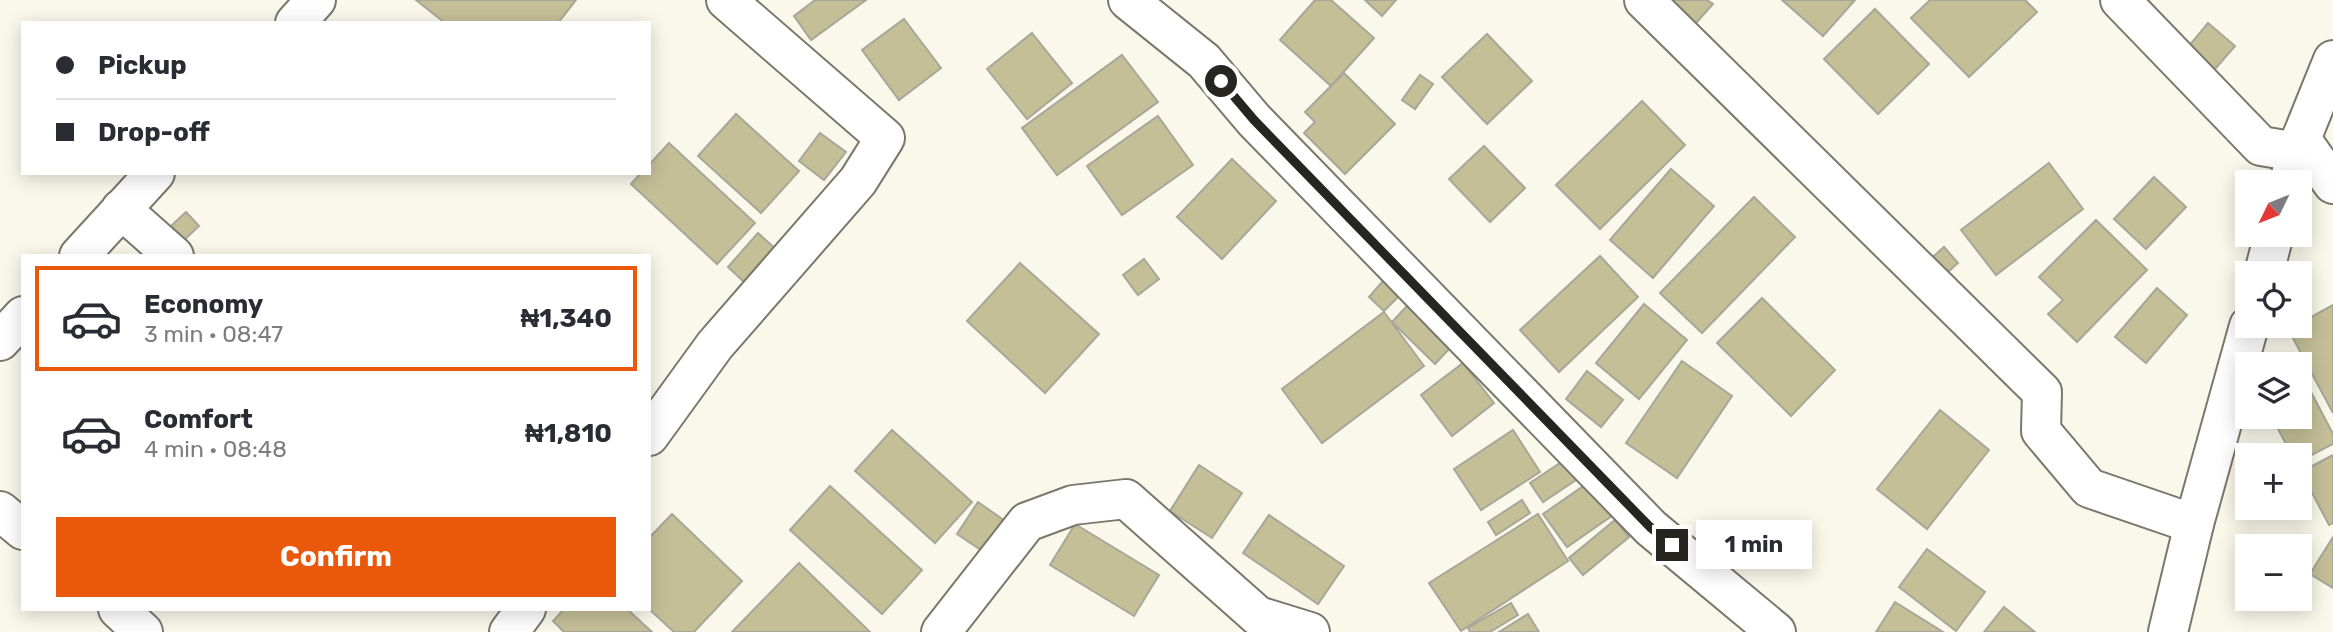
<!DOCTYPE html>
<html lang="en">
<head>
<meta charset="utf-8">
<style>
	:root { --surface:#fff; --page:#f7f7f7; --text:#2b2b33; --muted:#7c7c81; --line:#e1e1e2; --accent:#ea580c }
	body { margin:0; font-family:Rubik,sans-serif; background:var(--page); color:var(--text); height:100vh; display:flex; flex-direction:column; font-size:26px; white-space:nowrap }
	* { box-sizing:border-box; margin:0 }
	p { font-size:23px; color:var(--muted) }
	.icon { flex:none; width:38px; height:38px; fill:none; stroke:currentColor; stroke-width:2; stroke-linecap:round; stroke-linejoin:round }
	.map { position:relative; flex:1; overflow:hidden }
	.details { position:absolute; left:21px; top:254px; width:630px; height:357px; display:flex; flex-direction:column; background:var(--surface); border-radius:0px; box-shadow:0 4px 18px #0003 }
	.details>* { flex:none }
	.guide { position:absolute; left:21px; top:21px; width:630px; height:154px; border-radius:0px; box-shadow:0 4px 18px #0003; display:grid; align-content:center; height:154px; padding:0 35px; background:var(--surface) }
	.needle { width:46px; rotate:227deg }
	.controls { position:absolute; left:2235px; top:170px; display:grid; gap:14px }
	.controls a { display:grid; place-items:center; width:77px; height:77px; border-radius:0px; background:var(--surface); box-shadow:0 4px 18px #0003; font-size:35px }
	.end { position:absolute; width:32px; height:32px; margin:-16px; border:9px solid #262520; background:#fff; box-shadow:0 0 0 4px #fff }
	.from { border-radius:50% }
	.bubble { position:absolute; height:49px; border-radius:0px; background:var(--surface); box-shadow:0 4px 18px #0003; font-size:23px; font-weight:700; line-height:49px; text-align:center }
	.guide b { display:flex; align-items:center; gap:24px; height:66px; font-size:26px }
	.guide b+b { border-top:2px solid var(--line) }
	.guide i { width:18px; height:18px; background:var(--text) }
	ul { padding:12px 0 0; list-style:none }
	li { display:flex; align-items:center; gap:21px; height:105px; margin:0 14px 10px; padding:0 21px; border:4px solid transparent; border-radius:0px }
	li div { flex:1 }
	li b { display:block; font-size:26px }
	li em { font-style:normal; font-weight:700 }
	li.active { border-color:var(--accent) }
	li>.icon { width:63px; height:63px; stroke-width:1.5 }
	.primary-button { display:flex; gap:14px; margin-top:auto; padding:14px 35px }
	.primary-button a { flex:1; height:80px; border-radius:0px; background:var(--accent); color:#fff; font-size:28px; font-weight:700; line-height:80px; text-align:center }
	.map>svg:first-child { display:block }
</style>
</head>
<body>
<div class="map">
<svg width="2333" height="632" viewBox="0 0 2333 632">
	<rect width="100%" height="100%" fill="#faf8ea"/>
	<g fill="#c5bf98" stroke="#a8a698" stroke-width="2">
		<polygon points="416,0 576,0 558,23 445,23"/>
		<polygon points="815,0 866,0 811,40 794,16"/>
		<polygon points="1315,0 1331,0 1374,38 1331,86 1280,40"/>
		<polygon points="1365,0 1396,0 1382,16"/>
		<polygon points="1674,0 1707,0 1713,4 1696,23 1672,2"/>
		<polygon points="1782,0 1855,0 1823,36"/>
		<polygon points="1930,0 2025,0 2037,12 1969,77 1911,18"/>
		<polygon points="1875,9 1929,64 1878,114 1824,59"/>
		<polygon points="904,19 941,68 899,100 862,50"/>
		<polygon points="2208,23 2235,46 2215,69 2189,46"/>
		<polygon points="1032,33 1072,83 1027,119 987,69"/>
		<polygon points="1487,34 1532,81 1487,124 1442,77"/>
		<polygon points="1122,55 1158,102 1057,175 1022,128"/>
		<polygon points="1344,73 1395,124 1345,174 1304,133 1315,122 1305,112"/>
		<polygon points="1420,75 1433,84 1415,109 1402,100"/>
		<polygon points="1642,101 1685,145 1600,229 1556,185"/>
		<polygon points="736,114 799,171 761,213 698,156"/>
		<polygon points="1158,116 1193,165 1122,215 1087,166"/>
		<polygon points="820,133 846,152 824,180 799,161"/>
		<polygon points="669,143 755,223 717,264 631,184 641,173 649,173 649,165"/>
		<polygon points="1484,146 1525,188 1490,222 1449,179"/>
		<polygon points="1232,159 1276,201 1222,259 1177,217"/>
		<polygon points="2049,163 2083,209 1996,275 1961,230"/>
		<polygon points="1671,169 1714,206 1653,278 1610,240"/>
		<polygon points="2154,177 2186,207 2146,249 2114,219"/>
		<polygon points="1754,197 1795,237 1702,333 1660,293"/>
		<polygon points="186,212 199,226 183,241 170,227"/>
		<polygon points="2096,220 2147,270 2077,342 2048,314 2063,300 2039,277"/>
		<polygon points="758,233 777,250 746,284 728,267"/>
		<polygon points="1944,247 1958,263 1939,280 1925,264"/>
		<polygon points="1600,256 1638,297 1559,372 1520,330"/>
		<polygon points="1144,259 1159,279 1138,295 1123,275"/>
		<polygon points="1020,263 1099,334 1045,393 967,321"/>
		<polygon points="1383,281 1399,296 1384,311 1369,297"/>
		<polygon points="2157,288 2187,315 2146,363 2115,337"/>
		<polygon points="1762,298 1835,370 1791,416 1717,343"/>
		<polygon points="1644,304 1687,340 1639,399 1596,363"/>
		<polygon points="2333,305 2333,413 2288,329 2300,326 2300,323"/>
		<polygon points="1407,306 1451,347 1435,364 1392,322"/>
		<polygon points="1384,312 1424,366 1322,443 1282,389"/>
		<polygon points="1682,361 1732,396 1677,478 1626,443"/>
		<polygon points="1463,363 1494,403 1452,436 1421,395"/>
		<polygon points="1587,371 1623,400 1601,427 1566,399"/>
		<polygon points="2311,392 2333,434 2333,444 2300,461 2300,455 2292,455 2271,416 2300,416 2300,398"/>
		<polygon points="1940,410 1989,450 1927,529 1877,489"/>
		<polygon points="892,430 972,502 935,543 855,471"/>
		<polygon points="1513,430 1540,472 1481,510 1454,469"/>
		<polygon points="2333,455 2333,523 2329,525 2301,472"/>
		<polygon points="1566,459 1579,478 1543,502 1530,483"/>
		<polygon points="1199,465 1242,493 1212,538 1170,511"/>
		<polygon points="1592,480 1616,513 1567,547 1543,514"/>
		<polygon points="830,486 922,570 882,614 790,530"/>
		<polygon points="1522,500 1530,513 1496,535 1488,522"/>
		<polygon points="978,502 1005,521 984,552 957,534"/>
		<polygon points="672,514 742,581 694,632 674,632 649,609 649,538"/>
		<polygon points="1538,514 1568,561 1461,631 1429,583"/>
		<polygon points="1269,515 1344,566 1318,604 1243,553"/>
		<polygon points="1615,520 1629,537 1583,575 1569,558"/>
		<polygon points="1075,524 1159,575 1134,616 1050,565"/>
		<polygon points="2333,537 2333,588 2310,574"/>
		<polygon points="1927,549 1985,592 1956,631 1899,587"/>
		<polygon points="799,563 870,632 732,632"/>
		<polygon points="1895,602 1943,632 1876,632"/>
		<polygon points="1511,603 1518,615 1490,632 1470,632 1468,628"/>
		<polygon points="2004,607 2035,632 1984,632"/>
		<polygon points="564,609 627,609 652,632 564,632 553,621"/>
		<polygon points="1528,614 1539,632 1499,632"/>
	</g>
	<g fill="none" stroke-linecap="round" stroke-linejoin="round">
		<defs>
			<g id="minor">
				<polyline points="1128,0 1204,61 1254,120 1651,528 1776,632"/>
				<polyline points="1644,0 2042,392 2041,431 2089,488 2194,524"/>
				<polyline points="2120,0 2261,146 2297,152"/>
				<polyline points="295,23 316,0"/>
				<polyline points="2301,139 2333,184"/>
				<polyline points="2289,182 2301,139 2333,60"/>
				<polyline points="121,209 174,256"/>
				<polyline points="79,256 155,173"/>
				<polyline points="2264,273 2274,234"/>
				<polyline points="0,341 23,316"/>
				<polyline points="649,436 715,345 858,181 885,138 726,0"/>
				<polyline points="0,511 23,530"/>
				<polyline points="118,609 143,632"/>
				<polyline points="509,632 526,609"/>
				<polyline points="941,632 1027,522 1073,505 1126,499 1258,616 1310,632"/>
				<polyline points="2168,632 2194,524 2249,326"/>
			</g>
		</defs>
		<use href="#minor" stroke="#7a786b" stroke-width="42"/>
		<use href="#minor" stroke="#fff" stroke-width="38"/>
	</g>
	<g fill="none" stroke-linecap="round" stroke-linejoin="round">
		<polyline stroke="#262520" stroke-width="9" points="1221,81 1254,120 1651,528 1672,545"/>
	</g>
</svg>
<div class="controls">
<a><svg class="needle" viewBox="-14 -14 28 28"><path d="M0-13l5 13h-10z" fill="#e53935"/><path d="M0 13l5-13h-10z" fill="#7c7c81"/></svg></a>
<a><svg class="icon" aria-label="locate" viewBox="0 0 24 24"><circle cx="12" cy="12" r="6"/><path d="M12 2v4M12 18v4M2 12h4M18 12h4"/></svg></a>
<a><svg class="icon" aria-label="layers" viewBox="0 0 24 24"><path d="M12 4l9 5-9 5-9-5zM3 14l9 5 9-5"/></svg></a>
<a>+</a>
<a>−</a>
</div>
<i class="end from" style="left:1221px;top:81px"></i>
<i class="end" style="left:1672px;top:545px"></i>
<div class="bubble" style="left:1696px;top:520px;width:116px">1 min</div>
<div class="guide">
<b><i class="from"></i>Pickup</b>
<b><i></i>Drop-off</b>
</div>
<section class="details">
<ul>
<li class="active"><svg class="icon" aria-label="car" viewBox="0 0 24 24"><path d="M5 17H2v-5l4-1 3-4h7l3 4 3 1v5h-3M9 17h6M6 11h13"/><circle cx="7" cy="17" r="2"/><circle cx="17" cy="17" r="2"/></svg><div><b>Economy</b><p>3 min · 08:47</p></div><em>₦1,340</em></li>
<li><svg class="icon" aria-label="car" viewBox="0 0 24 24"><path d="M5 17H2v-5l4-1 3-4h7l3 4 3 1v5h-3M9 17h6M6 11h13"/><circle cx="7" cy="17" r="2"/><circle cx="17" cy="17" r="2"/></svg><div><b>Comfort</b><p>4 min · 08:48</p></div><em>₦1,810</em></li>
</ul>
<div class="primary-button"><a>Confirm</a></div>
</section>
</div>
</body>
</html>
